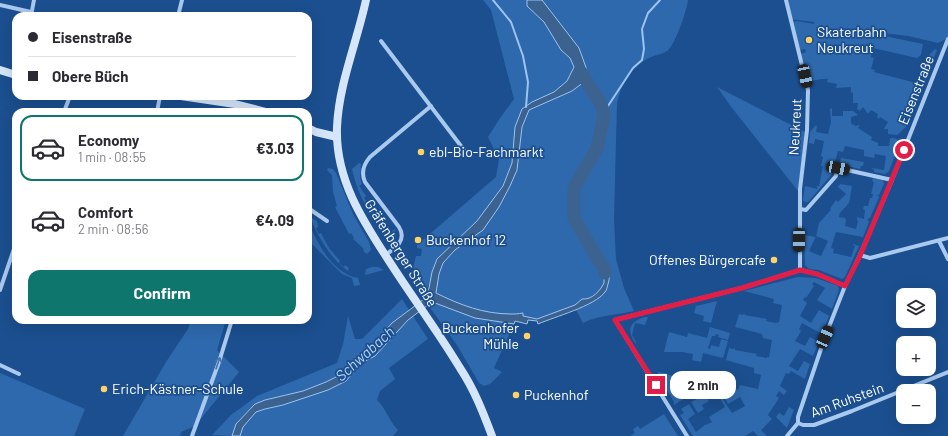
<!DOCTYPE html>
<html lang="en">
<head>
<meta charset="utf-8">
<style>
	:root { --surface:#fff; --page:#f2f2f3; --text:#2b2b33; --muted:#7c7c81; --line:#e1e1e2; --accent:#0f766e }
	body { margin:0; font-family:Barlow,sans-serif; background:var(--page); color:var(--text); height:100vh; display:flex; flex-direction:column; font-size:15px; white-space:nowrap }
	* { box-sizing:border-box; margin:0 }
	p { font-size:13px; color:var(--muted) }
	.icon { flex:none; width:22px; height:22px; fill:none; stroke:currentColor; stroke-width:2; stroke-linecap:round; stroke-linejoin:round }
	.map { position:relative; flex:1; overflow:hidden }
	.drawer { position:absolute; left:12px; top:108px; width:300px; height:216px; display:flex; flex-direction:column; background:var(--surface); border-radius:12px; box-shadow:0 4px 16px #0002 }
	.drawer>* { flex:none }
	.banner { position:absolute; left:12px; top:12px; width:300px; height:88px; border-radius:12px; box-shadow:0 4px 16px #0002; display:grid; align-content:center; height:88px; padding:0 16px; background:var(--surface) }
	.fabs { position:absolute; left:896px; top:288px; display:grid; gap:8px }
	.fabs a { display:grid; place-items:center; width:40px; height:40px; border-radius:8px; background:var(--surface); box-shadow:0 4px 16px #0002; font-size:20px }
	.end { position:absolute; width:18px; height:18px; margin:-9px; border:5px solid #e11d48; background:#fff; box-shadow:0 0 0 2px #fff }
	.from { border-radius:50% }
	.bubble { position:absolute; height:28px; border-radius:12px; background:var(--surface); box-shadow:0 4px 16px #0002; font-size:13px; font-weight:700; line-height:28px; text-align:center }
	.car { position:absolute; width:12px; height:24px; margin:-12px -6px; border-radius:5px; box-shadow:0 0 3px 1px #0007; background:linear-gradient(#222 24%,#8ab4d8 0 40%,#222 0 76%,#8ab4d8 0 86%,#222 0) }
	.banner b { display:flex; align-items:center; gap:14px; height:38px; font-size:15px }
	.banner b+b { border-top:1px solid var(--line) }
	.banner i { width:10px; height:10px; background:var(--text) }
	ul { padding:7px 0 0; list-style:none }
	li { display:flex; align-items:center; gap:12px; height:66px; margin:0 8px 6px; padding:0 8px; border:2px solid transparent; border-radius:12px }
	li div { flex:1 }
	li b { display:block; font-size:15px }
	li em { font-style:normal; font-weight:700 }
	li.on { border-color:var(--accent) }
	li>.icon { width:36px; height:36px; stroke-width:1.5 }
	.cta { display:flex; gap:8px; margin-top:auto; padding:8px 16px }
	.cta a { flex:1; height:46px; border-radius:12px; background:var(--accent); color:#fff; font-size:16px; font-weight:700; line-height:46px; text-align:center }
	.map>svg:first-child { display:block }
</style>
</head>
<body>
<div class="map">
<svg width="948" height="436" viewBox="0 0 948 436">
	<rect width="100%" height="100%" fill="#1b4f8f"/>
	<g fill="#2e69ad" fill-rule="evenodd">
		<polygon points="483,0 527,0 527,6 544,22 561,50 570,58 574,67 567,81 554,92 532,102 522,109 513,145 512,163 503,186 477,221 437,259 424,299 411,277 416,256 421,256 422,249 417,248 417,245 496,177 499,159 488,137 500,118 514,99 491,10"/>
		<path d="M542,0H688C687,10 675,46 667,51C661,55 653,55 647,59C629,70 621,84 617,104L614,219L616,259L624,288L634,311C617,315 599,315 583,323L576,310L575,305L537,319L522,316L523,313C496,320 460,305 436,293L439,274L443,263L455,250L483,230L499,207L510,186L522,127L529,110L572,91L584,82L590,88L592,84L579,48Z"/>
		<path d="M786,0H948V38L938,43L908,36L875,32V34L923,44L921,55L917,58L873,48L871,57L874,58L871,69L875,70L874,72L920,84L922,80L926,79L918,100L915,99L912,107L914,108L913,110L908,109L903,121L908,123L907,126L897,135L888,134V129H884L888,122L880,117L879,119L877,117L878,114L871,110L868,114L863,107L860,111L857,109L858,103H853V93L851,92V87L836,88L837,84L827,82L828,79C821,78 815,82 808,80L801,54L806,52L805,49L800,50L793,22L797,21L814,24V22L790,19Z"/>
		<polygon points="935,49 937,50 927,75 924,73 929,57 927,57"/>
		<polygon points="717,87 805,132 798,191 732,108"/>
		<polygon points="832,108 832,116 843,116 843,111 853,111 858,115 851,117 851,123 855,126 860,125 858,128 872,137 871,140 878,143 878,146 889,146 890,139 892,138 897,139 899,145 889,171 885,174 874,172 874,169 872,169 872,168 884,170 886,156 875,154 874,158 864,156 864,150 845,146 843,152 838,151 832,174 808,202 805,202 803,200 805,186 817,189 817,186 819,186 823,166 821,166 823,157 821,156 824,141 815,139 814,144 809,143 810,132 816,125 817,126 816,132 828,134 831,122 830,109"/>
		<polygon points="841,158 864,162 863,166 861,166 860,169 839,164"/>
		<path d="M359,163L361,164L360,178L362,184L359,186L366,196L364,198L391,232L395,229L396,237L390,241C372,219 358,197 352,169Z"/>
		<polygon points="328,168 333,169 336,173 353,214 369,242 371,250 367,254 364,252 363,248 353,239 354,238 351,233 349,234 335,207 337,206 333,192 332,175 327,170"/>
		<path d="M873,178L883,180L884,184L879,195H877L879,197L870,218L867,219L869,222L863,237L836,232L831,248L834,249L833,253L851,257L855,246L853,245V244L859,246L845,277L842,279L819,270L809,269L805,265L804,235L816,237L819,223L831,210L830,209L836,200L838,202L846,194L837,186H839L840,184L852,186L849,203L840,213L839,217L845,218L846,220L845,226L856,229L858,221L857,220V217L864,219L865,210L863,209L864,206H868L870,198H872L873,194H871L874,182L872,181ZM816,236L828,241L821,256L809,251Z"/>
		<path d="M310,217L317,221L318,227L316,228L319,234L321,233L329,248L340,261L339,263L344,267L345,265L349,268L348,271C329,257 319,238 310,217Z"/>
		<path d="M308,222C318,244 332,273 358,278L360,285L354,286L352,278L342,274L308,240Z"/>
		<polygon points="372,267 378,267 384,270 365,275 366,269"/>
		<polygon points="798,277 816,278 838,286 839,290 832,309 817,300 825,288 814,282 812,284 814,286 806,298 805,297 803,300 807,303 800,316 811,323 819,310 829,316 822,334 802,323 799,329 801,331 795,341 805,346 810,337 819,342 813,356 800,349 789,366 798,371 804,361 810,364 805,379 791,371 789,374 786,373 780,386 787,391 784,395 779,391 776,396 779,398 768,415 772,419 761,430 767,436 758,436 753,431 745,436 693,436 680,415 684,413 681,409 689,404 695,414 688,419 696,432 706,424 706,425 712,422 709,417 725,407 718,395 711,399 707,394 717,390 732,413 745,406 740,397 728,404 719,389 719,385 726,387 727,386 738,390 740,385 758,389 761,375 754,373 754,368 726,360 729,348 733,349 735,348 735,350 757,354 756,356 767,358 767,357 769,357 772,340 763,338 762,334 735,327 739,314 743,315 744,313 745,315 767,319 766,321 776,323 779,322 782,305 773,303 774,299 744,291"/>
		<polygon points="402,299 409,310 392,323 369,349 361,353 349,364 338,376 326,382 303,391 265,400 255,404 236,424 232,436 212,435 231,415 257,396 337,363 343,344 348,316 355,339 362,339"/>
		<polygon points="717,301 711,323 703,321 704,316 694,313 696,306"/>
		<polygon points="435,303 475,318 514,324 494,368 502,372 490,384 484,386 479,383 457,345 428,305"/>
		<path d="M413,316L428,339L389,368L395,379L380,391L377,400C386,408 389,421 398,430L393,436H240L243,427L256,412L265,409L283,405L328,390L346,381L361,363L375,356L399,329Z"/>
		<path d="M645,317H648L645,325L635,323L632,335L636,342V344C627,331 628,322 645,317Z"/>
		<polygon points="191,320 226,320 217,350 239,372 195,426 181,432 180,436 123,436 166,362 188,329"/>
		<polygon points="710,327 730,333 728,340 718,337 719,335 716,334 715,336 712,336 708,348 710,349 711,345 719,347 721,339 728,341 723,358 703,353 701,362 692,360 693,354 682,352 664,352 669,332 687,337 688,333 707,338"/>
		<polygon points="658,372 665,373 677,378 678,373 702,378 691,394 674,405 674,402 662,382 659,381 657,378"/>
		<polygon points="0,373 85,409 74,436 0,436"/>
		<polygon points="705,395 709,401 702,405 704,409 698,413 691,402"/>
		<polygon points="789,407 794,410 787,428 776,417 779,413 784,416"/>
		<polygon points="664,414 678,436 630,436 635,433 633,429 638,426 640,429"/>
	</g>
	<path fill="#3c6290" stroke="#9cc4f0" d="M527,0H542L579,48L588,73L584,82L572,91L529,110L522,127L517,170L510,186L499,207L483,230L455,250L443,263L439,274L436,293C460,305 484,314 511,314C515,314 518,314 523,313V316L537,319L575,305L582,299C592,300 600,291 604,283V277L597,258C606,265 612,272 608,284C607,287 607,290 605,292C595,306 554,317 538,324L537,321L528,320L527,324L515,321L514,324L475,318L435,303L428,305L408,320L375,356L361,363L346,381L328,390L283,405L265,409L256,412L243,427L240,436H232L236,424L255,404L265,400L303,391L326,382L338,376L349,364L361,353L369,349L392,323L424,299L429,288L432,272L437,259L477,221L503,186L512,163L515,127L522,109L532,102L554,92L567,81L574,67L570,58L561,50L544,22L527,6Z"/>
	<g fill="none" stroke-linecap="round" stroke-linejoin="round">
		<g stroke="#9cc4f0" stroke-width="2">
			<polyline points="493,0 511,22 523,56 528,82 526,107"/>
			<polyline points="604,112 633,68 642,60 644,49 642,29 648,13 660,0"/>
		</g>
		<path stroke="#3c6290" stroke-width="13" d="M582,73C585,77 586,80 588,84C594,95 603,102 604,116L597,148L574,188V218L597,258L604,268L605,273"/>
		<g stroke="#a9c9ee" stroke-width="4">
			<polyline points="786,0 808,90 807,130 800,189 800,270"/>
			<polyline points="0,5 31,12"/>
			<polyline points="31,16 34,0"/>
			<polyline points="178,16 182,0"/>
			<polyline points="381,41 464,150"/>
			<polyline points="64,112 70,96"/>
			<polyline points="157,112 160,96"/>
			<polyline points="308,208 327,221"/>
			<polyline points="800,209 806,210 836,176 838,168 892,180"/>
			<polyline points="939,241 948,259"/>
			<path d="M385,255C396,248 407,240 399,227L365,182C361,173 363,165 370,157L431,106"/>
			<polyline points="860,255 870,258 948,238"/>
			<polyline points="0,290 16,243"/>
			<polyline points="0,365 19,374"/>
			<polyline points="798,423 803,425 814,425 852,411 948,372"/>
			<polyline points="192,436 219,362 232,320"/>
			<polyline points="687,436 615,320 742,288 800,270 817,274 845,286"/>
			<polyline points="787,436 798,423 798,417 825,337 845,286 860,255 892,180 948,39"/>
		</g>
		<g stroke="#d6e6fa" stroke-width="8">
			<path d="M366,0C357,42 339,83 337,127C335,181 365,224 393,267C415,301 439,333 460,368C474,389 483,412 492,436"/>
			<polyline points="0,70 16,75"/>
			<polyline points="181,96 235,104 266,112"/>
			<polyline points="308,128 316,132 337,137"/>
		</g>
	</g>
	<defs><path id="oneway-shaft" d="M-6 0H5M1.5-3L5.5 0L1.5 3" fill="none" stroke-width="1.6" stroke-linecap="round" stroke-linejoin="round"/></defs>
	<use stroke="#4674ac" href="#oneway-shaft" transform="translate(218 363) rotate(-71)"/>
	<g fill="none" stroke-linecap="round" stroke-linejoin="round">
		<polyline stroke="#e11d48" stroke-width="5" points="656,385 615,320 742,288 800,270 817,274 845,286 860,256 904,150"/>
	</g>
	<g fill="#ffd166" stroke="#1b4f8f" stroke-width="1.5">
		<circle cx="809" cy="40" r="4"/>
		<circle cx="421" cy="152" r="4"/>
		<circle cx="418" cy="240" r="4"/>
		<circle cx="774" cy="260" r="4"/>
		<circle cx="527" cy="336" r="4"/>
		<circle cx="104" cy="389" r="4"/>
		<circle cx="516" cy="395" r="4"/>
	</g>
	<g text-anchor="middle" stroke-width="3.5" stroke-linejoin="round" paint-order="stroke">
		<g font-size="14" fill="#fff" stroke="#1b4f8f" text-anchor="start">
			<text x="817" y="37">Skaterbahn<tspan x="817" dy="16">Neukreut</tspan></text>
			<text x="429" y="157">ebl-Bio-Fachmarkt</text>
			<text x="426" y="245">Buckenhof 12</text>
			<text x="766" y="265" text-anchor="end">Offenes Bürgercafe</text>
			<text x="519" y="333" text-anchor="end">Buckenhofer<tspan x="519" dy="16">Mühle</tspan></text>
			<text x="112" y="394">Erich-Kästner-Schule</text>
			<text x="524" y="400">Puckenhof</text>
		</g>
		<g font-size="14" fill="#fff" stroke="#1b4f8f">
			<text transform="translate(916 90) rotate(-68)" y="5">Eisenstraße</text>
			<text transform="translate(795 127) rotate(-87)" y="5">Neukreut</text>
			<text transform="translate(401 253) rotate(58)" y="5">Gräfenberger Straße</text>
			<text transform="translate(847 400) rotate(-20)" y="5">Am Ruhstein</text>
		</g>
		<g font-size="15" font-style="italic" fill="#b5d3f5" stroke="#1b4f8f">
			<text transform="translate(365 354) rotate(-42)" y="5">Schwabach</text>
		</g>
	</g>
</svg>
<div class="fabs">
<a><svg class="icon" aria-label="layers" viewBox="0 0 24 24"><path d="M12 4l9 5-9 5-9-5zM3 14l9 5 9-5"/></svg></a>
<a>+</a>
<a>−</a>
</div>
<i class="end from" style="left:904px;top:150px"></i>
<i class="end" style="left:656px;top:385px"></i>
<div class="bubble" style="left:670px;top:371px;width:66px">2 min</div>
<i class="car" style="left:805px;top:76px;rotate:168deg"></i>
<i class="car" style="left:838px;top:168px;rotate:101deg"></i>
<i class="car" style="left:799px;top:240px;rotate:181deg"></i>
<i class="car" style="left:825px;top:337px;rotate:24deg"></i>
<div class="banner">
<b><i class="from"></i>Eisenstraße</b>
<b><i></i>Obere Büch</b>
</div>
<section class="drawer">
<ul>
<li class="on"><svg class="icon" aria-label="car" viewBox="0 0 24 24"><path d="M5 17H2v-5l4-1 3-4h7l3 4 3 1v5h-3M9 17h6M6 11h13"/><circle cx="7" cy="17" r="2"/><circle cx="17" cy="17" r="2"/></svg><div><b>Economy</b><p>1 min · 08:55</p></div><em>€3.03</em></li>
<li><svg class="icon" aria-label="car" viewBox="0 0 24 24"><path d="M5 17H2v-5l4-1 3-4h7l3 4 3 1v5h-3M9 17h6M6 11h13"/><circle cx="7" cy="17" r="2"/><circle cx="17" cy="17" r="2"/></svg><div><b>Comfort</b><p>2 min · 08:56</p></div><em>€4.09</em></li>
</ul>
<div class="cta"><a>Confirm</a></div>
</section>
</div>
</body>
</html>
